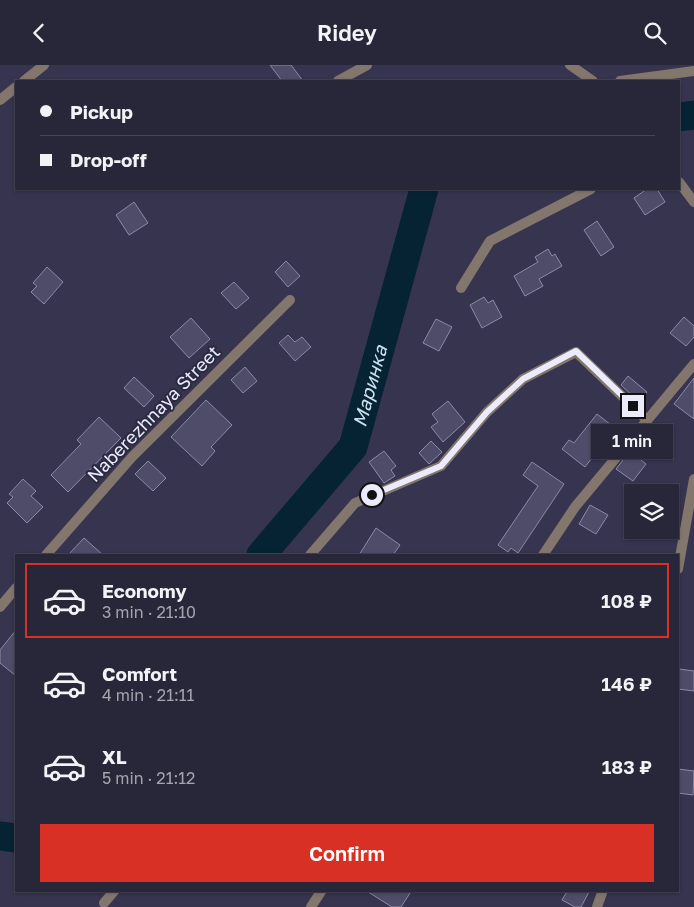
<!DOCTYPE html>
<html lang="en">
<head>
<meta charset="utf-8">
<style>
	:root { --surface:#28273a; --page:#343345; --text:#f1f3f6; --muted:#a5a5af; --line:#444454; --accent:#d93025 }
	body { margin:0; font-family:"Golos Text",sans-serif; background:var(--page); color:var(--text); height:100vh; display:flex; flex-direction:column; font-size:19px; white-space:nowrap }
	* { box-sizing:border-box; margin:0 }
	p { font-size:16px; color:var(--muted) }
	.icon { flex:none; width:28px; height:28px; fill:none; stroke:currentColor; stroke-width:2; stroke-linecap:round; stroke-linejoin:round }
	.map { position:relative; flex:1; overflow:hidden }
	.drawer { position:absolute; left:15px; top:489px; width:664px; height:338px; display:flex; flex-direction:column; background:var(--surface); border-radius:0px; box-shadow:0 1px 4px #0004,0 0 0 1px var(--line) }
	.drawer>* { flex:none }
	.top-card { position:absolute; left:15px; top:15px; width:665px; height:110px; border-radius:0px; box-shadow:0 1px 4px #0004,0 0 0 1px var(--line); display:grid; align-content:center; height:110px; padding:0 25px; background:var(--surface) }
	.controls { position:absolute; left:624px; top:419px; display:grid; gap:10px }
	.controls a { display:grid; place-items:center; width:55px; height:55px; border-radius:0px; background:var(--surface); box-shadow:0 1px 4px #0004,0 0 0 1px var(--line); font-size:25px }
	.end { position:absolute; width:22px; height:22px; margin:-11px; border:6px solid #ebebfc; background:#111; box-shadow:0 0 0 2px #111 }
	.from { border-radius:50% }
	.bubble { position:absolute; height:35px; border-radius:0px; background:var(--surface); box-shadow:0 1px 4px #0004,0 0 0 1px var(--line); font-size:16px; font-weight:600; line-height:35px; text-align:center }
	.top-card b { display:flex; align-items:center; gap:18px; height:48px; font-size:19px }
	.top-card b+b { border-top:1px solid var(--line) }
	.top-card i { width:12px; height:12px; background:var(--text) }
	ul { padding:9px 0 0; list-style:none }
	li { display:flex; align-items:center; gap:15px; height:75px; margin:0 10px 8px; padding:0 15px; border:2px solid transparent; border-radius:0px }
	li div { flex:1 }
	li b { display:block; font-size:19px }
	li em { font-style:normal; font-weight:600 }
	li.selected { border-color:var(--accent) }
	li>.icon { width:45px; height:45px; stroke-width:1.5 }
	.button { display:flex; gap:10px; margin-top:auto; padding:10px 25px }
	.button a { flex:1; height:58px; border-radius:0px; background:var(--accent); color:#fff; font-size:20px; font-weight:600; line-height:58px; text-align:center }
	header { display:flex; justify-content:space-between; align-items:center; height:65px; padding:0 25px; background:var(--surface); font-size:22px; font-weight:600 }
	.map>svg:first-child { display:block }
</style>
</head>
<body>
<header><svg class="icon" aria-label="back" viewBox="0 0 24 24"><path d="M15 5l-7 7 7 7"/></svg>Ridey<svg class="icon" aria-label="search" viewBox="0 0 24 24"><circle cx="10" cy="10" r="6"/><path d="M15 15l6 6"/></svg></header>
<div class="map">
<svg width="694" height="842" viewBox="0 0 694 842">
	<rect width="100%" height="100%" fill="#36344e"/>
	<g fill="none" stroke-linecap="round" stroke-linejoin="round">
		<g stroke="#062333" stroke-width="29">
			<polyline points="679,52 694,50"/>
			<path id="s1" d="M261,490L353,382L424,124"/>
			<polyline points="0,771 16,773"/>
		</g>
	</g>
	<g fill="#4e4c68" stroke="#8b8aa8">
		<polygon points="270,0 291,0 303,16 282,16"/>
		<polygon points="647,124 657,124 665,137 645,150 634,133"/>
		<polygon points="134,137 148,158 129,170 116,150"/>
		<polygon points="597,156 614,182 601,191 584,165"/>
		<polygon points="548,184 552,191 555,189 562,201 539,214 543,221 525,231 514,211 538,197 535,192"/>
		<polygon points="286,196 300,211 288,222 275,207"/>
		<polygon points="47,202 63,217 44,239 31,227 37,221 33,218"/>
		<polygon points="234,217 249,233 236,244 221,228"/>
		<polygon points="484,232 488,238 493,235 502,252 482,263 470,240"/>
		<polygon points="684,252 694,261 694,272 686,281 670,268"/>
		<polygon points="191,253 210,274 189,293 170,272"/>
		<polygon points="436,254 452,262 439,286 423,278"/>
		<polygon points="288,270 295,277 302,272 311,282 295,296 279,278"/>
		<polygon points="245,302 257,316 243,328 231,315"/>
		<polygon points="628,311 647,327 639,337 621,320"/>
		<polygon points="134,312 154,331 144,342 124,323"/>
		<polygon points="694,313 694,354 674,339"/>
		<polygon points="206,335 232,360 211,382 215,386 202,401 171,372"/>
		<polygon points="448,336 465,357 443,377 431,362 438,357 432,349"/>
		<polygon points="597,349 615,363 585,402 562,384 569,375 574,378"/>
		<polygon points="99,352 121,373 68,427 51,410 81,379 77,375"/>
		<polygon points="431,376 442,387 429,399 419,388"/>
		<polygon points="384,386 396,401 391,405 395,411 384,418 369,397"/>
		<polygon points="630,386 646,399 633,416 616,404"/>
		<polygon points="148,396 166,413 153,426 135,409"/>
		<polygon points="532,397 564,419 518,488 511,483 508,487 498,480 538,421 523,410"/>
		<polygon points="23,414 36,426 31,431 43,442 27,458 7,438 13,432 9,429"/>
		<polygon points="590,440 608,450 596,469 579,459"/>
		<polygon points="376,463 400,480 393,490 359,490"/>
		<polygon points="84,473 103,490 68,490"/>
		<polygon points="16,565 16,611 0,598 0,585"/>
		<polygon points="679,604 694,606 694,626 678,624"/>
		<polygon points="678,704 694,706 693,730 678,728"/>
		<polygon points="365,825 412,825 401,842 392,842"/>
		<polygon points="568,825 590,825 581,842 575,842 562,835"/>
	</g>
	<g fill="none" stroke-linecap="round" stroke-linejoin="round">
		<g stroke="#83766d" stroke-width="10">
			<polyline points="570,0 593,16"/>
			<polyline points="24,16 44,0"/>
			<polyline points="338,16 367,0"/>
			<polyline points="620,16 694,6"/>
			<polyline points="0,35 16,22"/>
			<polyline points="679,117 694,137"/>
			<polyline points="461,223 490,176 591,124"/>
			<polyline points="46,490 132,392 290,235"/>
			<polyline points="310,490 355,438 441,401 487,347 523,314 576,287 647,355"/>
			<polyline points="543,490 575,442 694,299"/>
			<polyline points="678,504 694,414"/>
			<polyline points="0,542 16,523"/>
			<polyline points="104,838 115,825"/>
			<polyline points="311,842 322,825"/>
			<polyline points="597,842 603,825"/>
		</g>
	</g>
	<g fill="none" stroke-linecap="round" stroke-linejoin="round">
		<polyline stroke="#ebebfc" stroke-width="6" points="372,430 441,401 487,347 523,314 576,286 633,341"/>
	</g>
	<g text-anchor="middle" stroke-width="4" stroke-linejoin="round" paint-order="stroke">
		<g font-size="18" fill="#ebebfc" stroke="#2c2a43">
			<text transform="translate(154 349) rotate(-46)" y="6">Naberezhnaya Street</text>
		</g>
		<g font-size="19" font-style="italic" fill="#cde1ef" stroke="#2c2a43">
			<text dy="7" stroke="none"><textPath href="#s1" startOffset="205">Маринка</textPath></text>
		</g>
	</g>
</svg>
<div class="controls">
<a><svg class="icon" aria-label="layers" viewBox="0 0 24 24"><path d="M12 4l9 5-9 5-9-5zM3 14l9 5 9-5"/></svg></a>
</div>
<i class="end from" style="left:372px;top:430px"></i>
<i class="end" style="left:633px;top:341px"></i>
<div class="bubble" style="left:591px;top:359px;width:82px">1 min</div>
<div class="top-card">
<b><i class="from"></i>Pickup</b>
<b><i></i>Drop-off</b>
</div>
<section class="drawer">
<ul>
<li class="selected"><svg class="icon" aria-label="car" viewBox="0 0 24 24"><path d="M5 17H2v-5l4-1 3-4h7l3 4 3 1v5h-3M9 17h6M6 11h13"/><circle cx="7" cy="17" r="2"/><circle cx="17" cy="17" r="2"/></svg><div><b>Economy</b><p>3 min · 21:10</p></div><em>108 ₽</em></li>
<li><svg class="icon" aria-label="car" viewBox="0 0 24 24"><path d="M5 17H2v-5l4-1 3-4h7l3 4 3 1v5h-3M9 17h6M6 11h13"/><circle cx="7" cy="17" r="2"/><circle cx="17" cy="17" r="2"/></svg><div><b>Comfort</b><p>4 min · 21:11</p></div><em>146 ₽</em></li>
<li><svg class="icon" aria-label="car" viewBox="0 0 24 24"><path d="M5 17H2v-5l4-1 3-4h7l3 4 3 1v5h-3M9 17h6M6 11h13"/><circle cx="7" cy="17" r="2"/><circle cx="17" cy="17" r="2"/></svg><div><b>XL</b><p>5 min · 21:12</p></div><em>183 ₽</em></li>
</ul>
<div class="button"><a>Confirm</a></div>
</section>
</div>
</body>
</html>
